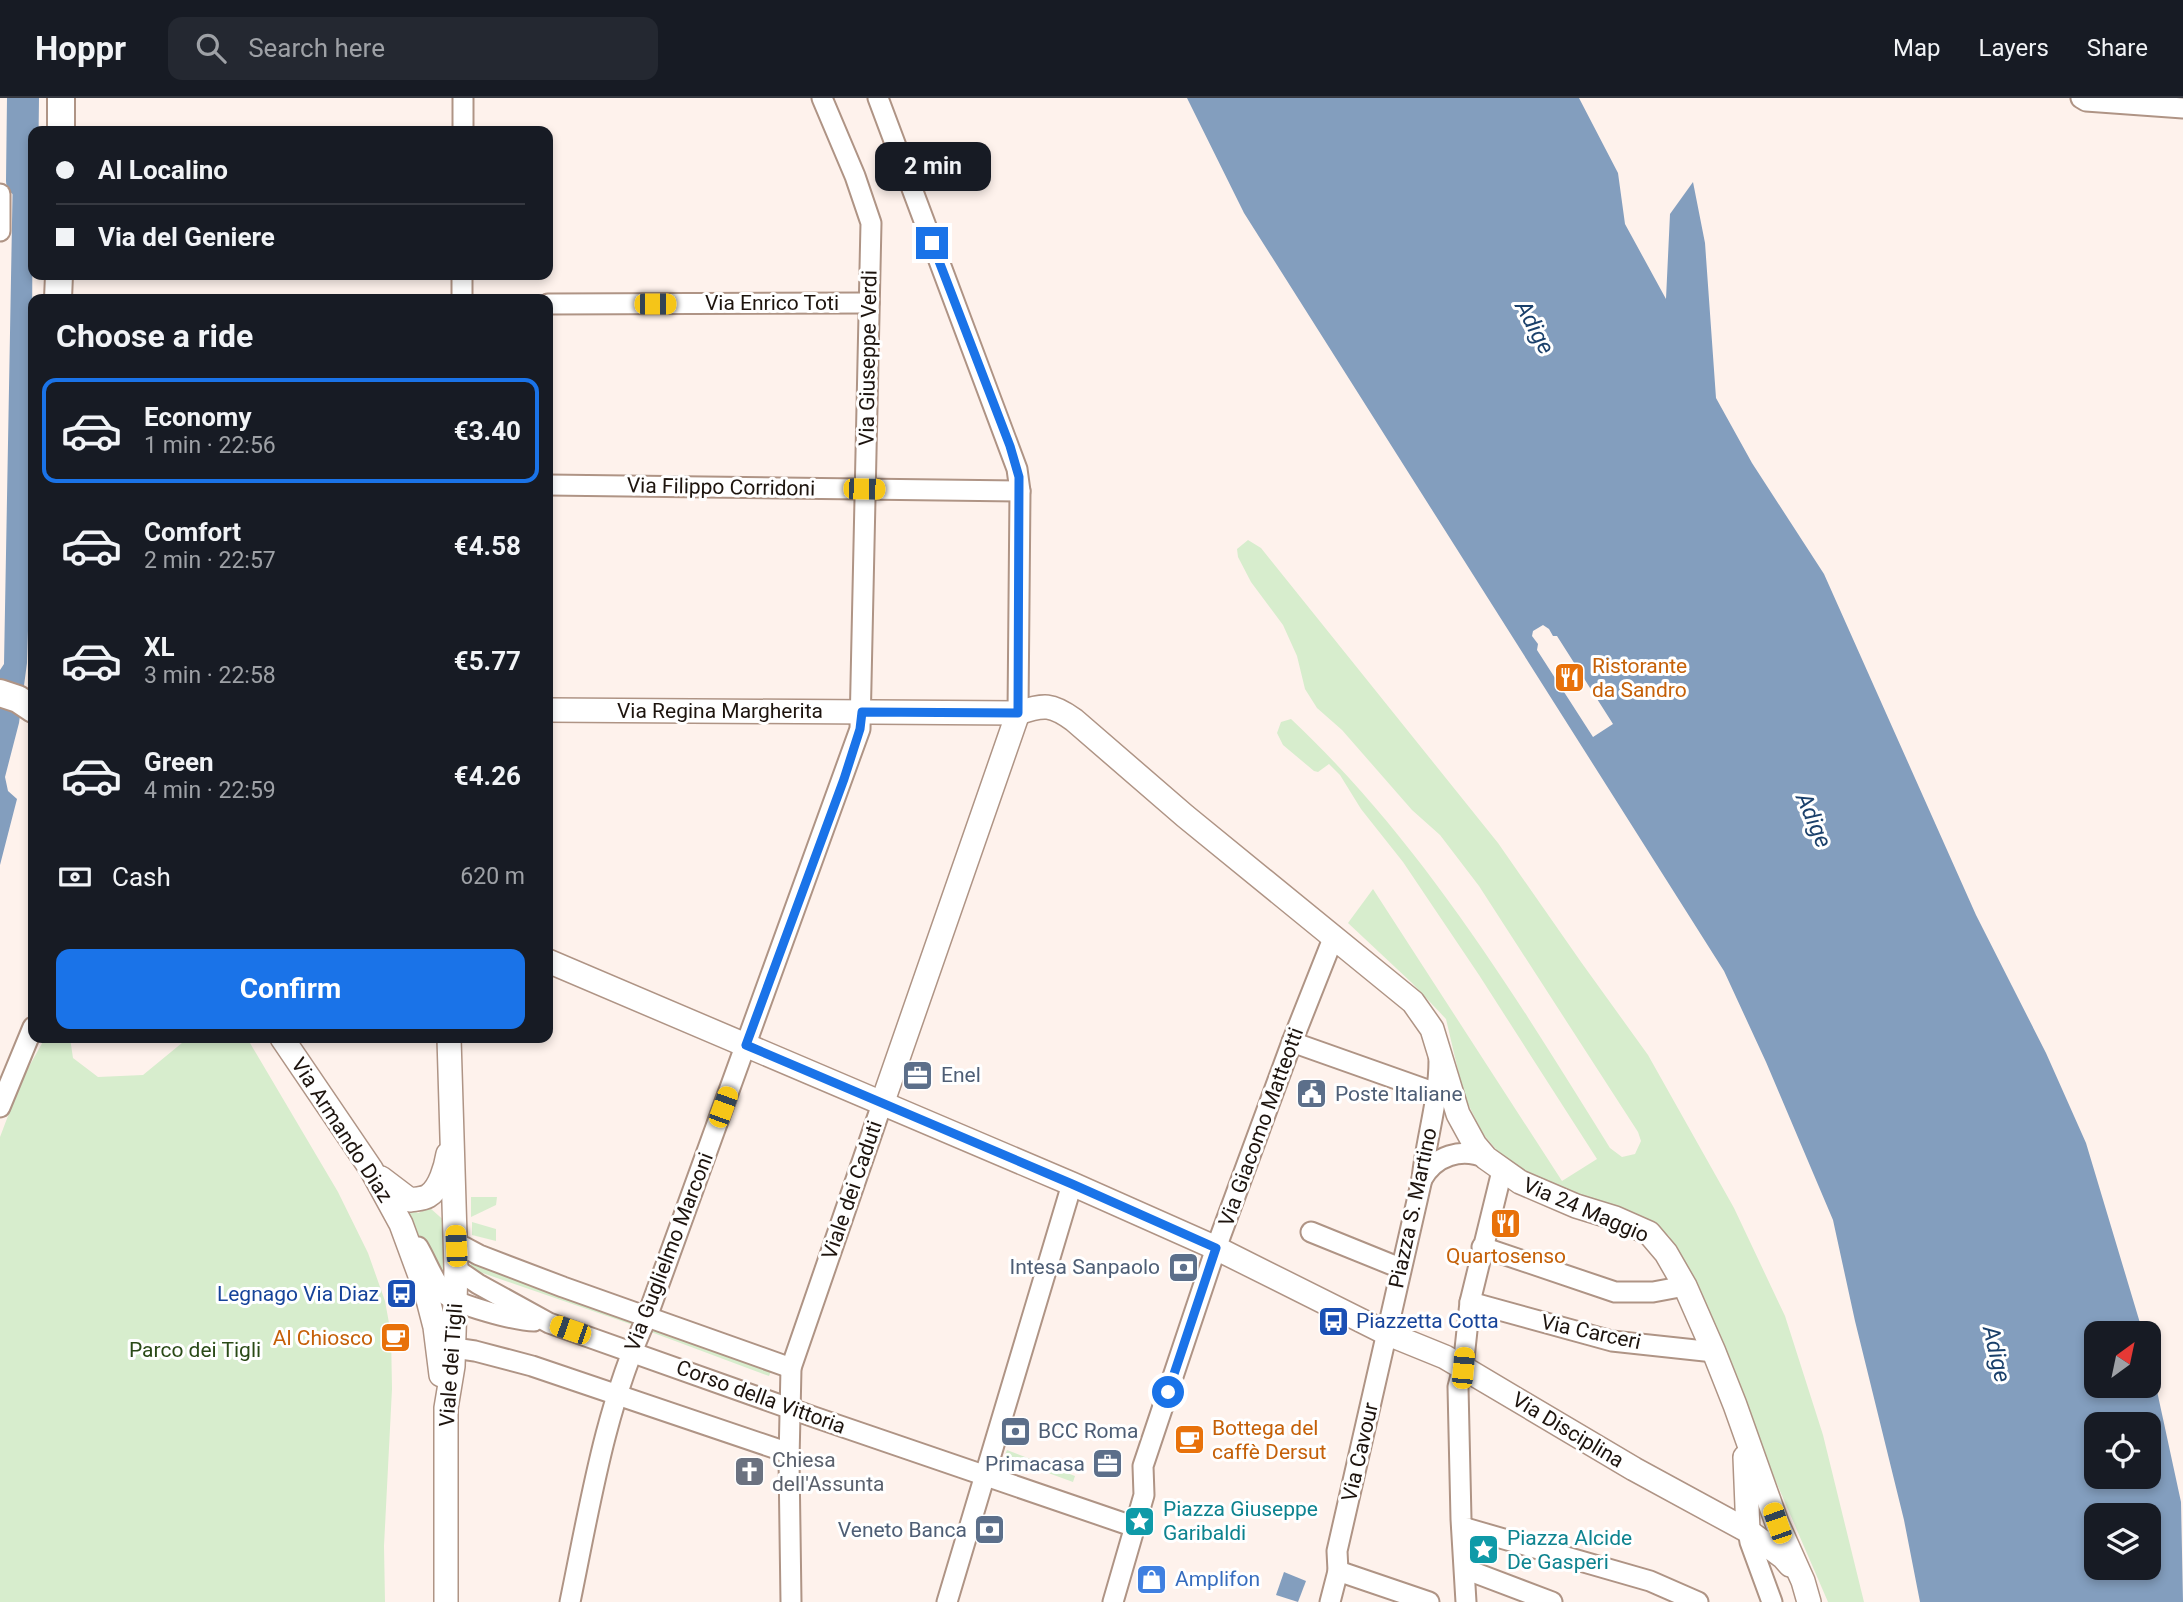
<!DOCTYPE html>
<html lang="en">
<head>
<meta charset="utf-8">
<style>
	:root { --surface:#171b24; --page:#242831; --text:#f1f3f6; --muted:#9ea1a6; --line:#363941; --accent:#1a73e8 }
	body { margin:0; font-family:Roboto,sans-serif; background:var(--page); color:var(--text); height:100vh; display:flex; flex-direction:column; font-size:26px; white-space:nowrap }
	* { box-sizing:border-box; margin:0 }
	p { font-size:23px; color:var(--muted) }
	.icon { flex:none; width:38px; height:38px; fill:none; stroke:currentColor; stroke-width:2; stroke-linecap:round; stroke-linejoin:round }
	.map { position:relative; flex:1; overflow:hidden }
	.drawer { position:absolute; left:28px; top:196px; width:525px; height:749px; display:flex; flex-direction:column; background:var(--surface); border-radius:14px; box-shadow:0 4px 10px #0003 }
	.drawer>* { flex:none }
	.guide { position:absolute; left:28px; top:28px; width:525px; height:154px; border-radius:14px; box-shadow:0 4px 10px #0003; display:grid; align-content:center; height:154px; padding:0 28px; background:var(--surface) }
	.needle { width:46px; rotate:33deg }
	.tools { position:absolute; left:2084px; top:1223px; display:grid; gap:14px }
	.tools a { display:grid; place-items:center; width:77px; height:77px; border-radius:14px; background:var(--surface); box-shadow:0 4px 10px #0003; font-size:35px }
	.end { position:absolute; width:32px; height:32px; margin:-16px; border:9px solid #1a73e8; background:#fff; box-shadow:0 0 0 4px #fff }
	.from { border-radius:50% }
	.bubble { position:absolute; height:49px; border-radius:14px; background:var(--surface); box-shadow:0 4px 10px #0003; font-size:23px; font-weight:700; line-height:49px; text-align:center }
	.car { position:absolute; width:21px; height:42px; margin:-21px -10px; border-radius:9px; box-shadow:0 0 5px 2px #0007; background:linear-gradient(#f5c518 24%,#345 0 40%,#f5c518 0 76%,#345 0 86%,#f5c518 0) }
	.guide b { display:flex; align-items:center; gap:24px; height:66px; font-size:26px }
	.guide b+b { border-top:2px solid var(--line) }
	.guide i { width:18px; height:18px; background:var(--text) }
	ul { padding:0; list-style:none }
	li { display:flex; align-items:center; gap:21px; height:105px; margin:0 14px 10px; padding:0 14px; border:4px solid transparent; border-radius:14px }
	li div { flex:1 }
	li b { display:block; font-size:26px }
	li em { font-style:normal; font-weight:700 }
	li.on { border-color:var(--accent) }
	li>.icon { width:63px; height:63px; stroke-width:1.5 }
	h2 { padding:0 28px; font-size:32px; line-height:84px }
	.pay { display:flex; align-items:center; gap:18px; height:77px; padding:0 28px; font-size:26px }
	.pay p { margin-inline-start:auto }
	.button { display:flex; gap:14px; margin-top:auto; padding:14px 28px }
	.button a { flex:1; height:80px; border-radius:14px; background:var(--accent); color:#fff; font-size:28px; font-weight:700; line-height:80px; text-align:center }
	header { display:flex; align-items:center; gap:42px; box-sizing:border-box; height:98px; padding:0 35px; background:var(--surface); border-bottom:2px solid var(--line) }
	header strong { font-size:33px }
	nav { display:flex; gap:38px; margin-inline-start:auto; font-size:24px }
	.search { width:490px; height:63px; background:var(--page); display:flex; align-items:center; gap:18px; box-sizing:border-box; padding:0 24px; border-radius:14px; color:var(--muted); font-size:26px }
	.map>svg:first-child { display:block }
</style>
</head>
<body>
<header>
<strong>Hoppr</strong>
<div class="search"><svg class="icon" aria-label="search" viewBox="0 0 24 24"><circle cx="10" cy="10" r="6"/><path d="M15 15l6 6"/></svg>Search here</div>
<nav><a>Map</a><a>Layers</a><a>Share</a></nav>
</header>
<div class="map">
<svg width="2183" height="1504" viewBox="0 0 2183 1504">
	<rect width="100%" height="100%" fill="#fef2ec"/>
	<g fill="#d7edcd">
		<path d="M1248,442L1261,450L1498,745L1581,864L1648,957L1734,1110L1785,1218L1823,1337L1864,1504H1828L1758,1342L1698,1190L1669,1138L1636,1116L1568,1095L1528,1078L1505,1062L1483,1036L1464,998L1446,921L1412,885L1348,825L1373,791L1562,1083L1597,1061L1479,877L1403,764L1361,711L1340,677L1329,666L1318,674L1314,673L1283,647L1277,635L1281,624L1291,621C1422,744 1516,899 1610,1050L1622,1059L1635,1056L1641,1043L1638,1034L1479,788L1440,737L1412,712L1342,632L1317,610L1305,591L1297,558L1283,527L1251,484L1238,459L1237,451Z"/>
		<polygon points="45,940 70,940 73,960 98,979 143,977 188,940 247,940 338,1094 368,1155 385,1203 391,1236 392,1291 384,1448 385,1504 0,1504 0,1039 22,981"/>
		<polygon points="471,1099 497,1099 496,1107 471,1119"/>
		<polygon points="396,1103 418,1115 430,1110 448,1126 449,1186"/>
		<polygon points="472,1124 496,1131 496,1143 472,1137"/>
		<polygon points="471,1162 635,1220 633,1227 471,1171"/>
		<polygon points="653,1227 772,1271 769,1278 651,1234"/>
		<polygon points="1007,1352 1075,1378 1073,1384 1004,1359"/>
	</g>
	<g fill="#839ebe" fill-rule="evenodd">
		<path d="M1187,0H1579L1618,75L1625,126L1666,201L1670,116L1693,84L1705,145L1716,300L1752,365L1824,476L1976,817L2046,955L2086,1045L2143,1235L2096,1236V1288H2149V1256L2181,1404L2183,1504H1920L1904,1422L1855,1223L1833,1122L1766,964L1724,873L1244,115ZM2096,1326H2149V1379H2096ZM2096,1418H2149V1470H2096Z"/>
		<polygon points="11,40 33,40 31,435 27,565 19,625 5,679 8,693 17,701 0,767 0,572 4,566 13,70"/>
		<polygon points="1284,1474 1306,1483 1298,1504 1276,1497"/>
	</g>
	<polygon fill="#fef2ec" points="1543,527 1549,531 1553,538 1557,538 1613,626 1593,639 1537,552 1538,546 1532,538 1533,533"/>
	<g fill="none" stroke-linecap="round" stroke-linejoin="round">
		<polyline stroke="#839ebe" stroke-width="32" points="22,83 23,0"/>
		<defs>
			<g id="minor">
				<polyline points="878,0 1017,371 1020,393 1018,615"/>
				<polyline points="2081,0 2086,3 2183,10"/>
				<polyline points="463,33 463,0"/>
				<polyline points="0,96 0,133"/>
				<polyline points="462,201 462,177"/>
				<polyline points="548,206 869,205"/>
				<polyline points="548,387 1020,393"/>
				<polyline points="1292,944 1436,995"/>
				<polyline points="0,1009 33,929"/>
				<path d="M1422,1081C1435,1058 1461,1049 1486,1060"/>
				<polyline points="1311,1134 1400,1170"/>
				<polyline points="456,1148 464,1149 479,1157 563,1189 791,1270"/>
				<path d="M418,1149C427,1164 433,1183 445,1196C456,1207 517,1223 534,1223"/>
				<polyline points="1482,1149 1615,1194 1653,1194 1685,1188"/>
				<polyline points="456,1171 478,1186 549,1225 814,1319 1135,1429"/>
				<polyline points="1470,1204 1612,1243 1714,1254"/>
				<polyline points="454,1250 475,1253 532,1268 789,1355"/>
				<polyline points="1462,1429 1650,1483 1698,1504"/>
				<polyline points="1748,1433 1750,1444 1772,1504"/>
				<polyline points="1465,1471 1552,1504"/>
				<polyline points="1338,1473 1429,1504"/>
				<path d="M570,1504C590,1407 605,1309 647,1219L860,631L871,125L855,78L822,0"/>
				<polyline points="791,1504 789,1362 791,1270 882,1006"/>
				<polyline points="947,1504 1072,1086"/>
				<polyline points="1113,1504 1144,1397 1143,1368 1216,1150 1292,944 1334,838"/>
				<path d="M1330,1504L1338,1473L1337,1453L1422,1081C1426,1041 1439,1002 1439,962"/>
				<polyline points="1466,1504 1461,1421 1458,1289 1463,1270 1470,1204 1502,1073"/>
			</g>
			<g id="tertiary">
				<path d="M548,612L1018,615C1044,606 1052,606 1074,622L1185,718L1413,904L1432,931L1458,1016L1475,1047L1486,1060L1520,1084L1576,1108L1615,1120L1649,1135L1666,1155L1685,1188L1714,1254L1735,1307L1777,1425L1803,1483L1809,1504"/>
				<polyline points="548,863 1072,1086 1216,1150 1386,1235 1445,1259 1634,1371 1748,1433 1783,1459 1790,1467"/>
				<polyline points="282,940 371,1071 401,1126 426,1194 435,1229 441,1277"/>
				<polyline points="882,1006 1018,615"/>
				<path d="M381,1080L410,1102C415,1101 423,1101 428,1098C440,1091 446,1068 448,1056"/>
				<polyline points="1745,1359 1748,1433"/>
				<polyline points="446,1504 446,1310 453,1268 456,1171 449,940"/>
			</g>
			<g id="secondary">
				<polyline points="61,33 61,0"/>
				<polyline points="58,201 59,177"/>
				<polyline points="0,595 18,601 33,611"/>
			</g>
		</defs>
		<use href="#minor" stroke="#af9485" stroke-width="23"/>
		<use href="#tertiary" stroke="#af9485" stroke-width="26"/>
		<use href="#secondary" stroke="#af9485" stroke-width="30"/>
		<use href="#minor" stroke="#fff" stroke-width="19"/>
		<use href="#tertiary" stroke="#fff" stroke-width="23"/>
		<use href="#secondary" stroke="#fff" stroke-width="26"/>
	</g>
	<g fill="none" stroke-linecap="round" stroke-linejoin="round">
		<polyline stroke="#1a73e8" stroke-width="9" points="932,145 1010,348 1019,379 1018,615 862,614 860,631 844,681 746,947 1072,1086 1216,1150 1168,1294"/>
	</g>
	<defs>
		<symbol id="restaurant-square" viewBox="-11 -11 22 22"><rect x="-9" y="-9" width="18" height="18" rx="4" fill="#e8710a" stroke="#fff"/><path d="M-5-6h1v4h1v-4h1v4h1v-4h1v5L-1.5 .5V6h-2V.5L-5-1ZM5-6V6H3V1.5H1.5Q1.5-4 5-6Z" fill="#fff"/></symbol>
		<symbol id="office-square" viewBox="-11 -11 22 22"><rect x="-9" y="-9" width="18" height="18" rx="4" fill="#5c6f8a" stroke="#fff"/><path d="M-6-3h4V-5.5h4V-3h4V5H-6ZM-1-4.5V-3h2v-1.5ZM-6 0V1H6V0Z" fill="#fff"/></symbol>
		<symbol id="civic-square" viewBox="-11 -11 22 22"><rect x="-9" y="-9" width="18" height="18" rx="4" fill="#5c6f8a" stroke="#fff"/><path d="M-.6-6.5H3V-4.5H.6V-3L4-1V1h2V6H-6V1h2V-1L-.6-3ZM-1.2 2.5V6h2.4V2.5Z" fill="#fff"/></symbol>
		<symbol id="bank-square" viewBox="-11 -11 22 22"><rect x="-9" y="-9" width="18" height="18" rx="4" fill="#5c6f8a" stroke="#fff"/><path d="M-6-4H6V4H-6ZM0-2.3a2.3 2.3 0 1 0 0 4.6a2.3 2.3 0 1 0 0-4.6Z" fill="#fff"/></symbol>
		<symbol id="bus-square" viewBox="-11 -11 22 22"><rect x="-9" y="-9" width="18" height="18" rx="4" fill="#1a4fb4" stroke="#fff"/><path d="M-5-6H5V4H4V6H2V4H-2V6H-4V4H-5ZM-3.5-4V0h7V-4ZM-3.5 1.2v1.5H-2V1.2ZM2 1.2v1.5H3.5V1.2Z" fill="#fff"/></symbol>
		<symbol id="cafe-square" viewBox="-11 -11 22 22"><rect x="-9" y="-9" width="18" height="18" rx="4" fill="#e8710a" stroke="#fff"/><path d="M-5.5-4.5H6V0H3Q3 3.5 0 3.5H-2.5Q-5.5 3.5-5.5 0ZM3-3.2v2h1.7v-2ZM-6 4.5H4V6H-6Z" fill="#fff"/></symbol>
		<symbol id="church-square" viewBox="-11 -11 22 22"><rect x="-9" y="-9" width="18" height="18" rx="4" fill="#6b7280" stroke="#fff"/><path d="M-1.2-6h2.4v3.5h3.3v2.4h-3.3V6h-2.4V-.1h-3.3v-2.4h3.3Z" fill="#fff"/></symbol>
		<symbol id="sight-square" viewBox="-11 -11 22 22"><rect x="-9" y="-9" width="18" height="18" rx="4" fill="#0f9aa8" stroke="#fff"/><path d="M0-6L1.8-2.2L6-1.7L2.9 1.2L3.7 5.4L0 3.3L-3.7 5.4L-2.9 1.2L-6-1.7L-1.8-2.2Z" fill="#fff"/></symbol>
		<symbol id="shop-square" viewBox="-11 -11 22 22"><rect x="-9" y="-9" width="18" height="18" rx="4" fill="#3f7fe0" stroke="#fff"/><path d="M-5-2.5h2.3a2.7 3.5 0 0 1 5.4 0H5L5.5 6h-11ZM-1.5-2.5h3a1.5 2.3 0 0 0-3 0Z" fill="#fff"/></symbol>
	</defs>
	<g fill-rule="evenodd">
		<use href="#restaurant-square" x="1552" y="562" width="35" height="35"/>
		<use href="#office-square" x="900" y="960" width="35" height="35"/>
		<use href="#civic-square" x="1294" y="978" width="35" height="35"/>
		<use href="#restaurant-square" x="1488" y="1108" width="35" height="35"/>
		<use href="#bank-square" x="1166" y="1152" width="35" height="35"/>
		<use href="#bus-square" x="384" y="1178" width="35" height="35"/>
		<use href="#bus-square" x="1316" y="1206" width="35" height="35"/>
		<use href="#cafe-square" x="378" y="1222" width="35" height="35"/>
		<use href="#bank-square" x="998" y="1316" width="35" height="35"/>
		<use href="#cafe-square" x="1172" y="1324" width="35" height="35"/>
		<use href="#office-square" x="1090" y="1348" width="35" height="35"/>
		<use href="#church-square" x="732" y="1356" width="35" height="35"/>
		<use href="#sight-square" x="1122" y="1406" width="35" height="35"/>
		<use href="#bank-square" x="972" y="1414" width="35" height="35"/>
		<use href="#sight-square" x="1466" y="1434" width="35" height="35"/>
		<use href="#shop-square" x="1134" y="1464" width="35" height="35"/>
	</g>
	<g text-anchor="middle" stroke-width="6" stroke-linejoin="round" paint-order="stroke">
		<g font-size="21" fill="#1d140e" stroke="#fff">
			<text x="772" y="212">Via Enrico Toti</text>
			<text transform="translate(868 260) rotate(-89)" y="7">Via Giuseppe Verdi</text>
			<text transform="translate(721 389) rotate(1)" y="7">Via Filippo Corridoni</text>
			<text x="720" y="620">Via Regina Margherita</text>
			<text transform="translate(1261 1029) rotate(-70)" y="7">Via Giacomo Matteotti</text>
			<text transform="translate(342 1032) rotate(57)" y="7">Via Armando Diaz</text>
			<text transform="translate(852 1092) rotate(-71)" y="7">Viale dei Caduti</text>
			<text transform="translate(1413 1110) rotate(-78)" y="7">Piazza S. Martino</text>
			<text transform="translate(1586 1112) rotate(23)" y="7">Via 24 Maggio</text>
			<text transform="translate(669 1154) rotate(-69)" y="7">Via Guglielmo Marconi</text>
			<text transform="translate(1591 1234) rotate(12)" y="7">Via Carceri</text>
			<text transform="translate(451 1267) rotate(-86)" y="7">Viale dei Tigli</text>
			<text transform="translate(761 1299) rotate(20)" y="7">Corso della Vittoria</text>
			<text transform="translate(1568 1332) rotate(31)" y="7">Via Disciplina</text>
			<text transform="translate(1360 1354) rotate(-77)" y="7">Via Cavour</text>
		</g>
		<g font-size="21" fill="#c56008" stroke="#fff" text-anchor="start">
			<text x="1592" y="575">Ristorante<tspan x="1592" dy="24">da Sandro</tspan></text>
			<text x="1506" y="1165" text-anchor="middle">Quartosenso</text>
			<text x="373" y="1247" text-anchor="end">Al Chiosco</text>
			<text x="1212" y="1337">Bottega del<tspan x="1212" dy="24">caffè Dersut</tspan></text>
		</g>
		<g font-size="21" fill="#4e5e75" stroke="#fff" text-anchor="start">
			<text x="941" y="984">Enel</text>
			<text x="1335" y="1003">Poste Italiane</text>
			<text x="1160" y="1176" text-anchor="end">Intesa Sanpaolo</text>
			<text x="1038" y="1340">BCC Roma</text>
			<text x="1085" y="1373" text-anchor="end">Primacasa</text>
			<text x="967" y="1439" text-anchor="end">Veneto Banca</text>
		</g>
		<g font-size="21" fill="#164399" stroke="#fff" text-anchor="end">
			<text x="379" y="1203">Legnago Via Diaz</text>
			<text x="1356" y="1230" text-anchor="start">Piazzetta Cotta</text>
		</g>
		<g font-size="21" fill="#2a4a17" stroke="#fff">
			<text x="195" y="1259">Parco dei Tigli</text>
		</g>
		<g font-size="21" fill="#5b616d" stroke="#fff" text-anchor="start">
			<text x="772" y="1369">Chiesa<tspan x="772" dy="24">dell'Assunta</tspan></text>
		</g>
		<g font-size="21" fill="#0d838f" stroke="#fff" text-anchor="start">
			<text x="1163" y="1418">Piazza Giuseppe<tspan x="1163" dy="24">Garibaldi</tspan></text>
			<text x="1507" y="1447">Piazza Alcide<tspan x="1507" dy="24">De Gasperi</tspan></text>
		</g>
		<g font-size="21" fill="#366cbe" stroke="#fff" text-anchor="start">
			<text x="1175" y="1488">Amplifon</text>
		</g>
		<g font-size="23" font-style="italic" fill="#1a406b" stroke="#fff">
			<text transform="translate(1535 229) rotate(62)" y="8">Adige</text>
			<text transform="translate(1814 722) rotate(67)" y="8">Adige</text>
			<text transform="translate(1997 1256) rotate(77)" y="8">Adige</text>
		</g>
	</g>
</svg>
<div class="tools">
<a><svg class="needle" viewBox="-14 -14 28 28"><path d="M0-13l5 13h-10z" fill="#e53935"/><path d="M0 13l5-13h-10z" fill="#9ea1a6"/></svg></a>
<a><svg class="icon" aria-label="locate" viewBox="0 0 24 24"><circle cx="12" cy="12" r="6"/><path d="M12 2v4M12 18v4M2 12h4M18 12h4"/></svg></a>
<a><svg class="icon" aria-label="layers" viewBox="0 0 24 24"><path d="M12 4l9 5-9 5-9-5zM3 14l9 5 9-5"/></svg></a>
</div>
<i class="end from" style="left:1168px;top:1294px"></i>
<i class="end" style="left:932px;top:145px"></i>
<div class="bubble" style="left:875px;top:44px;width:116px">2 min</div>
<i class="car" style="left:655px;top:206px;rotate:90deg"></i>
<i class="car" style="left:864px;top:391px;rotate:91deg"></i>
<i class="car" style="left:723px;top:1009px;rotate:20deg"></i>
<i class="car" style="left:456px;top:1148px;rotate:357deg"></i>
<i class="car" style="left:570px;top:1232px;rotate:289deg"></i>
<i class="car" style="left:1463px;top:1270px;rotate:5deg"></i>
<i class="car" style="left:1777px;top:1425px;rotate:341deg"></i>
<div class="guide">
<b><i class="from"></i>Al Localino</b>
<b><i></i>Via del Geniere</b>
</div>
<section class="drawer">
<h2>Choose a ride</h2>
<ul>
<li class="on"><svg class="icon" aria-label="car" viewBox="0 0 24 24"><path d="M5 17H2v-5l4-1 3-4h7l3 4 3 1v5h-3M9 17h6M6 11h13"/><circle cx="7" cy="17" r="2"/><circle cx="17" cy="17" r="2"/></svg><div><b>Economy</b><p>1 min · 22:56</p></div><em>€3.40</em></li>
<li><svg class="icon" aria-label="car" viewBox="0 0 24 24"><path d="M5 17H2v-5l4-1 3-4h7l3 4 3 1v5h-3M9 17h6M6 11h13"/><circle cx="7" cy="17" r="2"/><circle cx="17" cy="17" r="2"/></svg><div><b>Comfort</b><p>2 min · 22:57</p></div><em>€4.58</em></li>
<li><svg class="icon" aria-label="car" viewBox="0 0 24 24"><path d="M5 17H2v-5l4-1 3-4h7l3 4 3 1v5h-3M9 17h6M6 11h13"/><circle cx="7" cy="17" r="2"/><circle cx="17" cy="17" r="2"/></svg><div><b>XL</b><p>3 min · 22:58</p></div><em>€5.77</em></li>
<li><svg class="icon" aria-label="car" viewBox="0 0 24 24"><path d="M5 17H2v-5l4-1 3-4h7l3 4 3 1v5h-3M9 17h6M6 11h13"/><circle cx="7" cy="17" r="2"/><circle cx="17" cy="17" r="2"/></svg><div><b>Green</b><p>4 min · 22:59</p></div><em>€4.26</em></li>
</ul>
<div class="pay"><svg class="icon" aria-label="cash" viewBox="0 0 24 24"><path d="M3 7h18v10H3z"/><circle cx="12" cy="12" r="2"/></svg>Cash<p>620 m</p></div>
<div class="button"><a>Confirm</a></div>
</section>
</div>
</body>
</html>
